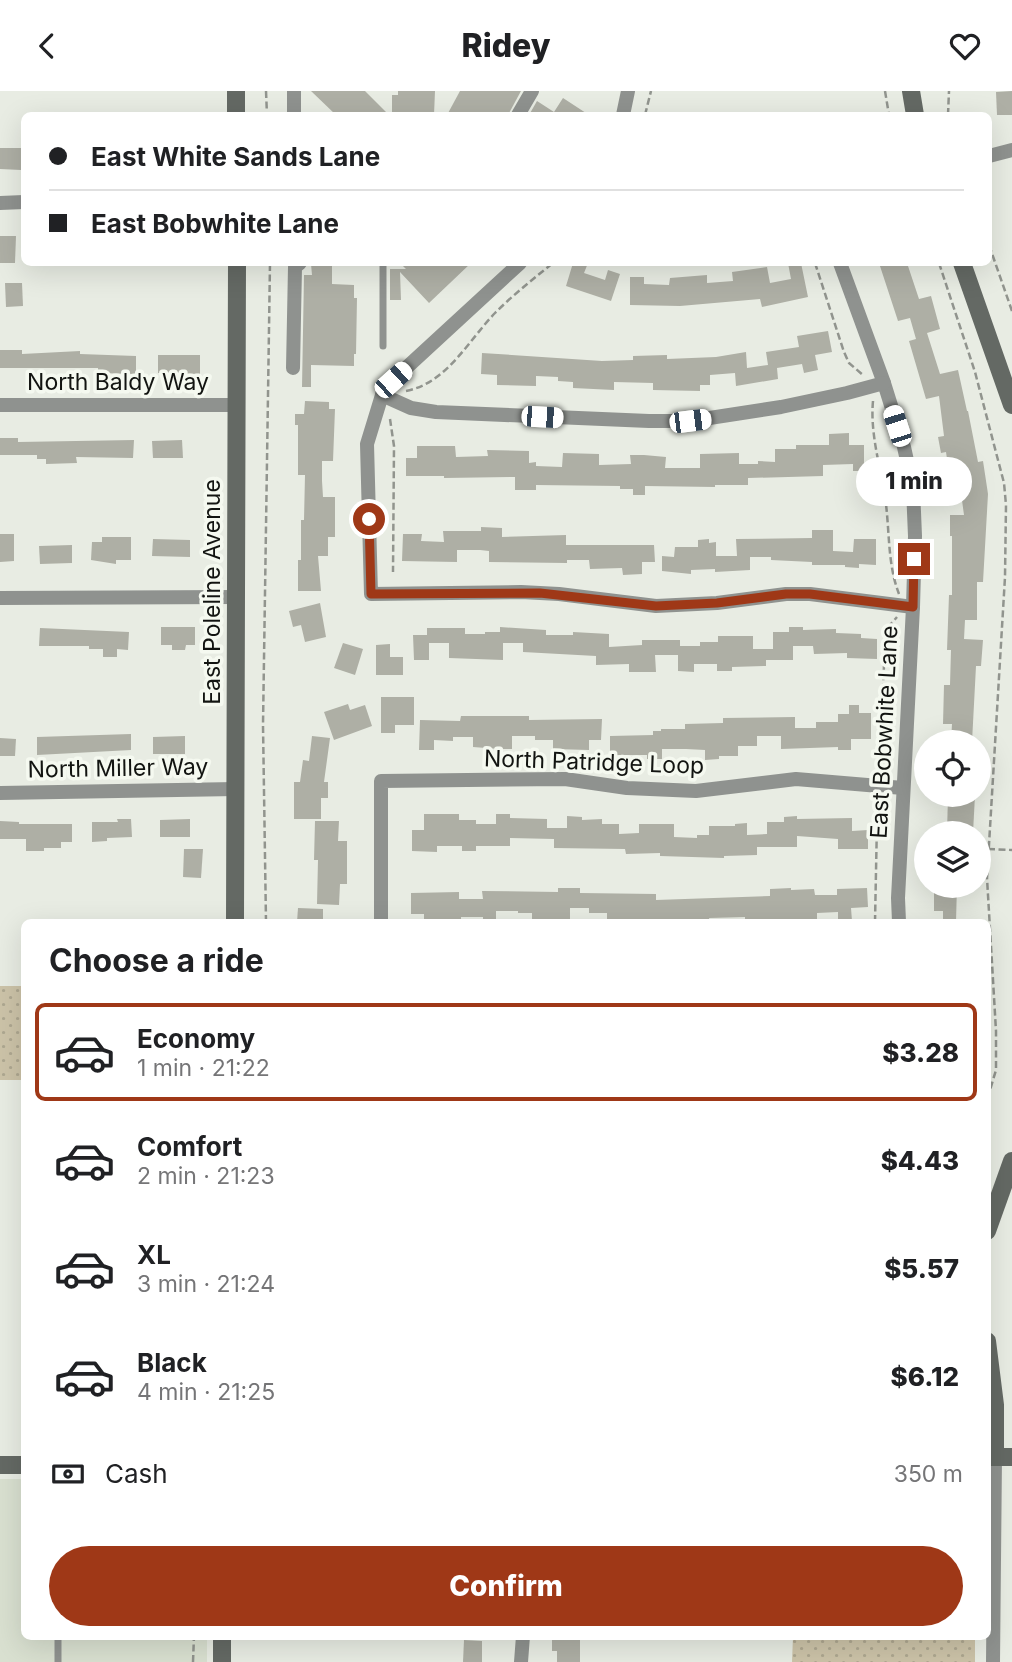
<!DOCTYPE html>
<html lang="en">
<head>
<meta charset="utf-8">
<style>
	:root { --surface:#fff; --page:#f2f2f2; --text:#202124; --muted:#757577; --line:#e0e0e0; --accent:#9f3817 }
	body { margin:0; font-family:Inter,sans-serif; background:var(--page); color:var(--text); height:100vh; display:flex; flex-direction:column; font-size:26px; white-space:nowrap }
	* { box-sizing:border-box; margin:0 }
	p { font-size:23px; color:var(--muted) }
	.icon { flex:none; width:38px; height:38px; fill:none; stroke:currentColor; stroke-width:2; stroke-linecap:round; stroke-linejoin:round }
	.map { position:relative; flex:1; overflow:hidden }
	.drawer { position:absolute; left:21px; top:828px; width:970px; height:721px; display:flex; flex-direction:column; background:var(--surface); border-radius:10px; box-shadow:0 7px 28px #0002 }
	.drawer>* { flex:none }
	.banner { position:absolute; left:21px; top:21px; width:971px; height:154px; border-radius:10px; box-shadow:0 7px 28px #0002; display:grid; align-content:center; height:154px; padding:0 28px; background:var(--surface) }
	.fabs { position:absolute; left:914px; top:639px; display:grid; gap:14px }
	.fabs a { display:grid; place-items:center; width:77px; height:77px; border-radius:50%; background:var(--surface); box-shadow:0 7px 28px #0002; font-size:35px }
	.end { position:absolute; width:32px; height:32px; margin:-16px; border:9px solid #9f3817; background:#fff; box-shadow:0 0 0 4px #fff }
	.from { border-radius:50% }
	.bubble { position:absolute; height:49px; border-radius:24px; background:var(--surface); box-shadow:0 7px 28px #0002; font-size:23px; font-weight:800; line-height:49px; text-align:center }
	.car { position:absolute; width:21px; height:42px; margin:-21px -10px; border-radius:9px; box-shadow:0 0 5px 2px #0007; background:linear-gradient(#fff 24%,#345 0 40%,#fff 0 76%,#345 0 86%,#fff 0) }
	.banner b { display:flex; align-items:center; gap:24px; height:66px; font-size:26px }
	.banner b+b { border-top:2px solid var(--line) }
	.banner i { width:18px; height:18px; background:var(--text) }
	ul { padding:0; list-style:none }
	li { display:flex; align-items:center; gap:21px; height:98px; margin:0 14px 10px; padding:0 14px; border:4px solid transparent; border-radius:10px }
	li div { flex:1 }
	li b { display:block; font-size:26px }
	li em { font-style:normal; font-weight:800 }
	li.on { border-color:var(--accent) }
	li>.icon { width:63px; height:63px; stroke-width:1.5 }
	h2 { padding:0 28px; font-size:32px; line-height:84px }
	.pay { display:flex; align-items:center; gap:18px; height:77px; padding:0 28px; font-size:26px }
	.pay p { margin-inline-start:auto }
	.action { display:flex; gap:14px; margin-top:auto; padding:14px 28px }
	.action a { flex:1; height:80px; border-radius:42px; background:var(--accent); color:#fff; font-size:28px; font-weight:800; line-height:80px; text-align:center }
	header { display:flex; justify-content:space-between; align-items:center; height:91px; padding:0 28px; background:var(--surface); font-size:32px; font-weight:800 }
	.map>svg:first-child { display:block }
</style>
</head>
<body>
<header><svg class="icon" aria-label="back" viewBox="0 0 24 24"><path d="M15 5l-7 7 7 7"/></svg>Ridey<svg class="icon" aria-label="heart" viewBox="0 0 24 24"><path d="M12 20l-8-8c-3-5 5-10 8-4 3-6 11-1 8 4z"/></svg></header>
<div class="map">
<svg width="1012" height="1571" viewBox="0 0 1012 1571">
	<defs>
		<pattern id="grass-dots" width="8" height="8" patternUnits="userSpaceOnUse" patternTransform="scale(1.75)"><rect width="8" height="8" fill="#ccc3a8"/><path d="M2 2h.1M6 6h.1" fill="none" stroke="#aea790" stroke-width="1.8" stroke-linecap="round"/></pattern>
	</defs>
	<rect width="100%" height="100%" fill="#e8ece3"/>
	<polygon fill="#d9e0d0" points="0,1388 24,1388 24,1545 207,1545 207,1571 0,1571"/>
	<g fill="url(#grass-dots)">
		<rect x="0" y="895" width="24" height="94"/>
		<polygon points="793,1545 975,1545 975,1571 792,1571"/>
	</g>
	<g fill="#aeafa5">
		<polygon points="311,0 365,0 389,24 336,24"/>
		<polygon points="398,0 435,0 434,24 392,24 392,4 398,4"/>
		<polygon points="460,0 521,0 508,24 447,24"/>
		<polygon points="1012,0 1012,24 997,24 996,1"/>
		<polygon points="563,7 589,24 529,24 537,10 554,21"/>
		<polygon points="0,57 22,57 21,79 0,78"/>
		<polygon points="0,145 16,145 15,172 0,172"/>
		<polygon points="400,172 471,172 429,212 400,181 401,209 390,209 390,178 406,178"/>
		<polygon points="573,172 588,172 584,182 605,189 608,179 620,183 611,210 566,195"/>
		<polygon points="788,172 801,172 808,206 762,216 760,208 680,215 630,214 630,186 644,186 644,193 669,194 670,187 707,184 707,192 733,190 732,181 767,176 770,192 791,188"/>
		<polygon points="879,172 907,172 919,208 931,205 940,238 927,242 940,283 958,279 967,320 968,320 978,371 983,370 988,403 983,491 977,491 977,529 965,529 964,548 983,549 981,575 976,575 972,651 951,651 952,633 943,633 944,594 950,594 951,559 947,559 949,504 952,504 952,445 950,445 950,424 964,424 959,387 950,388 946,361 941,362 938,346 944,345 939,305 926,308 909,250 916,248 910,227 898,230"/>
		<polygon points="311,173 332,173 332,193 354,194 354,207 357,207 356,263 354,263 354,275 311,274 311,296 302,296 304,184 312,184"/>
		<polygon points="5,192 22,192 23,215 6,216"/>
		<polygon points="828,240 832,261 815,264 818,279 804,282 802,273 777,277 778,288 736,295 735,282 710,284 710,294 700,294 700,300 653,299 653,292 614,291 614,299 573,297 573,291 558,290 558,286 536,285 536,295 497,294 497,284 481,283 482,262 602,270 633,269 633,265 667,264 667,268 716,266 746,261 747,277 768,274 766,261 799,256 797,245"/>
		<polygon points="0,259 22,259 22,263 80,260 80,263 136,265 136,283 98,282 98,277 0,277"/>
		<polygon points="158,264 200,264 200,283 158,282"/>
		<polygon points="305,310 329,311 329,318 335,318 333,370 322,370 322,390 323,406 335,406 335,446 328,446 328,465 318,465 321,500 298,500 298,469 301,469 301,429 304,429 305,384 298,384 298,334 295,334 295,323 304,323"/>
		<polygon points="849,342 849,354 864,354 864,380 853,380 853,373 823,374 823,385 748,387 748,394 715,394 715,396 645,395 645,404 633,404 633,398 620,398 620,395 536,394 536,399 515,399 515,386 444,387 444,385 406,385 406,367 417,367 417,355 455,355 456,366 488,365 487,359 529,360 529,372 536,371 536,375 562,376 563,362 599,363 599,374 631,373 630,364 644,364 666,366 665,377 700,377 700,363 739,362 739,373 758,373 758,370 775,371 775,358 796,358 796,354 829,354 829,343"/>
		<polygon points="0,347 18,347 18,351 134,349 133,367 76,366 77,372 46,373 46,368 37,368 37,364 0,364"/>
		<polygon points="182,349 183,367 153,367 152,350"/>
		<polygon points="481,436 502,437 502,446 566,444 566,454 654,454 655,471 642,471 642,483 623,484 622,477 590,478 589,469 567,469 567,472 489,471 489,460 480,459 457,459 457,471 402,470 403,443 422,443 421,450 444,451 443,440 481,440"/>
		<polygon points="812,439 833,439 833,460 853,461 854,448 876,448 876,474 859,473 859,477 845,476 845,474 812,474 812,471 771,469 771,466 750,466 750,479 715,481 715,478 691,479 691,483 662,480 662,465 674,466 675,456 698,456 698,449 709,448 709,452 716,451 716,465 737,465 736,448 812,447"/>
		<polygon points="0,443 14,443 14,470 0,471"/>
		<polygon points="102,446 131,446 131,469 116,469 116,473 91,469 92,451 102,451"/>
		<polygon points="153,448 190,449 190,466 152,465"/>
		<polygon points="72,454 72,472 40,473 39,455"/>
		<polygon points="320,512 326,546 305,551 301,534 293,536 289,520"/>
		<polygon points="161,536 195,536 195,554 186,554 185,559 172,559 172,554 161,554"/>
		<polygon points="500,536 546,539 546,544 573,544 573,541 609,543 609,556 642,554 642,549 680,549 680,555 700,555 700,551 718,551 718,545 753,545 753,558 773,558 773,541 789,541 789,536 803,536 803,539 836,538 836,542 861,543 861,547 877,548 877,568 847,567 847,562 814,563 813,555 793,555 793,569 766,569 766,575 732,576 732,580 717,580 717,573 694,573 694,581 678,580 678,564 655,564 656,581 629,581 629,573 596,574 596,565 523,561 523,552 503,552 503,569 449,567 449,552 429,552 429,569 414,569 413,544 427,544 427,537 465,537 465,543 485,543 485,541 500,541"/>
		<polygon points="40,537 129,541 128,559 117,558 117,566 103,566 103,558 89,558 89,555 39,555"/>
		<polygon points="343,552 363,558 355,584 334,577"/>
		<polygon points="390,553 390,566 403,566 403,584 376,584 376,554"/>
		<polygon points="381,606 414,606 414,634 395,634 395,642 381,642"/>
		<polygon points="348,613 350,619 365,614 372,635 334,649 324,621"/>
		<polygon points="849,614 859,614 859,622 871,622 871,648 851,648 851,659 838,659 838,656 781,658 781,645 757,645 757,655 738,655 738,665 719,665 719,668 705,669 705,659 686,658 662,658 662,668 647,668 647,664 610,664 610,645 653,644 653,640 661,640 661,638 685,638 685,633 723,632 723,627 795,626 795,637 816,637 816,631 838,631 838,623 849,623"/>
		<polygon points="461,625 529,625 529,629 602,628 601,649 589,649 589,659 553,658 553,649 535,649 535,645 512,645 512,658 499,658 473,656 473,646 453,646 453,650 434,649 434,659 419,659 420,629 460,630"/>
		<polygon points="131,643 131,659 37,664 37,646"/>
		<polygon points="185,645 185,663 153,663 153,646"/>
		<polygon points="312,645 330,647 324,691 328,691 328,707 321,707 321,728 294,728 294,691 300,691 303,669 309,670"/>
		<polygon points="0,647 16,648 15,665 0,665"/>
		<polygon points="948,704 975,704 973,742 947,742"/>
		<polygon points="424,723 459,723 459,729 476,729 476,733 496,733 496,723 510,723 510,727 547,728 547,737 567,737 567,725 582,726 582,729 602,728 602,733 619,733 619,743 639,742 639,733 674,733 674,746 697,747 697,744 709,744 709,735 735,735 735,733 747,732 747,744 767,743 767,731 784,731 784,726 797,725 797,728 852,727 852,740 868,739 868,758 838,758 838,748 797,745 797,756 757,756 757,764 724,765 724,767 660,765 660,762 626,763 625,758 554,757 554,748 510,747 510,755 476,755 476,760 462,760 462,755 437,755 437,761 412,760 412,739 424,739"/>
		<polygon points="117,728 131,728 132,746 107,747 107,750 92,751 92,731 118,731"/>
		<polygon points="190,728 190,746 160,746 160,729"/>
		<polygon points="0,730 19,731 19,733 72,733 72,751 61,751 61,757 44,757 44,760 26,760 26,748 0,748"/>
		<polygon points="315,730 339,730 338,750 347,750 347,793 340,793 339,814 317,813 318,769 314,769"/>
		<polygon points="184,758 203,758 201,787 183,786"/>
		<polygon points="934,794 957,794 956,831 943,831 943,820 934,820"/>
		<polygon points="558,797 580,797 580,802 656,803 656,809 770,805 770,798 791,797 791,799 814,798 815,804 837,804 837,798 867,797 868,816 851,817 852,830 838,830 838,821 817,822 817,829 757,831 745,831 745,826 709,827 710,831 607,831 607,822 589,822 589,817 570,817 570,829 546,829 546,831 532,831 532,822 518,822 518,820 496,820 496,831 483,831 483,826 461,826 461,831 424,831 424,823 411,823 411,802 459,801 459,808 483,808 482,800 558,801"/>
		<polygon points="298,817 323,818 323,831 297,831"/>
		<polygon points="552,1547 580,1547 580,1571 557,1571 557,1560 552,1560"/>
		<polygon points="464,1549 482,1550 482,1571 463,1571"/>
	</g>
	<g fill="none" stroke-linecap="round" stroke-linejoin="round">
		<g stroke="#91948e" stroke-width="2.5" stroke-dasharray="7 3.5" stroke-linecap="butt">
			<polyline points="266,0 267,24"/>
			<polyline points="885,0 889,24"/>
			<polyline points="645,24 651,0"/>
			<polyline points="948,24 949,0"/>
			<polyline points="989,154 1012,220"/>
			<polyline points="815,172 844,261 849,272 863,284"/>
			<polyline points="939,172 975,281 1004,392 1006,414 1005,486 987,787 996,940 996,979 987,1009"/>
			<path d="M406,300C447,292 468,250 495,222C513,204 533,188 553,172"/>
			<path d="M873,310C870,342 880,374 885,406C890,439 887,472 899,503"/>
			<polyline points="390,328 394,355 393,481"/>
			<polyline points="887,683 881,658 881,642 885,552 890,534 897,526"/>
			<polyline points="988,758 1012,759"/>
			<polyline points="266,831 263,634 270,172"/>
			<polyline points="875,831 877,730 887,707"/>
			<polyline points="193,1571 194,1545"/>
		</g>
		<g stroke="#8f928f" stroke-width="7">
			<polyline points="383,172 383,255"/>
			<polyline points="58,1545 58,1571"/>
		</g>
		<g stroke="#8f928f" stroke-width="14">
			<polyline points="294,0 294,24"/>
			<polyline points="518,24 532,0"/>
			<polyline points="623,24 628,0"/>
			<polyline points="989,65 1012,59"/>
			<polyline points="0,112 24,111"/>
			<polyline points="520,172 393,289 382,304 367,353 371,503 521,501 559,503 656,515 717,512 786,503 810,503 913,516"/>
			<polyline points="840,172 884,292 904,356 913,397 915,445 913,516 898,807 899,831"/>
			<polyline points="293,277 295,176 300,172"/>
			<polyline points="382,304 411,317 436,321 649,330 690,330 781,316 847,302 884,292"/>
			<polyline points="0,314 236,314"/>
			<polyline points="0,507 236,506"/>
			<polyline points="0,702 236,698"/>
			<polyline points="381,831 381,690 565,688 627,697 696,700 796,688 903,697"/>
			<polyline points="521,1571 523,1545"/>
			<polyline points="993,1571 995,1366"/>
		</g>
		<g stroke="#646964" stroke-width="18">
			<polyline points="236,0 236,24"/>
			<polyline points="911,0 915,24"/>
			<polyline points="962,172 1012,314"/>
			<polyline points="235,831 237,172"/>
			<polyline points="987,1140 1012,1070"/>
			<polyline points="987,1250 995,1314 995,1366"/>
			<polyline points="987,1366 1012,1366"/>
			<polyline points="0,1374 24,1374"/>
			<polyline points="222,1571 222,1545"/>
		</g>
	</g>
	<g fill="none" stroke-linecap="round" stroke-linejoin="round">
		<polyline stroke="#9f3817" stroke-width="9" points="369,428 371,503 540,502 656,515 717,512 786,503 810,503 913,516 914,468"/>
	</g>
	<g text-anchor="middle" stroke-width="7" stroke-linejoin="round" paint-order="stroke">
		<g font-size="23" fill="#121411" stroke="#f5f9f0">
			<text x="118" y="299">North Baldy Way</text>
			<text transform="translate(212 501) rotate(-90)" y="8">East Poleline Avenue</text>
			<text transform="translate(884 641) rotate(-87)" y="8">East Bobwhite Lane</text>
			<text transform="translate(594 671) rotate(2)" y="8">North Patridge Loop</text>
			<text transform="translate(118 677) rotate(-1)" y="8">North Miller Way</text>
		</g>
	</g>
</svg>
<div class="fabs">
<a><svg class="icon" aria-label="locate" viewBox="0 0 24 24"><circle cx="12" cy="12" r="6"/><path d="M12 2v4M12 18v4M2 12h4M18 12h4"/></svg></a>
<a><svg class="icon" aria-label="layers" viewBox="0 0 24 24"><path d="M12 4l9 5-9 5-9-5zM3 14l9 5 9-5"/></svg></a>
</div>
<i class="end from" style="left:369px;top:428px"></i>
<i class="end" style="left:914px;top:468px"></i>
<div class="bubble" style="left:856px;top:366px;width:116px">1 min</div>
<i class="car" style="left:393px;top:289px;rotate:48deg"></i>
<i class="car" style="left:542px;top:326px;rotate:93deg"></i>
<i class="car" style="left:690px;top:330px;rotate:83deg"></i>
<i class="car" style="left:897px;top:335px;rotate:342deg"></i>
<div class="banner">
<b><i class="from"></i>East White Sands Lane</b>
<b><i></i>East Bobwhite Lane</b>
</div>
<section class="drawer">
<h2>Choose a ride</h2>
<ul>
<li class="on"><svg class="icon" aria-label="car" viewBox="0 0 24 24"><path d="M5 17H2v-5l4-1 3-4h7l3 4 3 1v5h-3M9 17h6M6 11h13"/><circle cx="7" cy="17" r="2"/><circle cx="17" cy="17" r="2"/></svg><div><b>Economy</b><p>1 min · 21:22</p></div><em>$3.28</em></li>
<li><svg class="icon" aria-label="car" viewBox="0 0 24 24"><path d="M5 17H2v-5l4-1 3-4h7l3 4 3 1v5h-3M9 17h6M6 11h13"/><circle cx="7" cy="17" r="2"/><circle cx="17" cy="17" r="2"/></svg><div><b>Comfort</b><p>2 min · 21:23</p></div><em>$4.43</em></li>
<li><svg class="icon" aria-label="car" viewBox="0 0 24 24"><path d="M5 17H2v-5l4-1 3-4h7l3 4 3 1v5h-3M9 17h6M6 11h13"/><circle cx="7" cy="17" r="2"/><circle cx="17" cy="17" r="2"/></svg><div><b>XL</b><p>3 min · 21:24</p></div><em>$5.57</em></li>
<li><svg class="icon" aria-label="car" viewBox="0 0 24 24"><path d="M5 17H2v-5l4-1 3-4h7l3 4 3 1v5h-3M9 17h6M6 11h13"/><circle cx="7" cy="17" r="2"/><circle cx="17" cy="17" r="2"/></svg><div><b>Black</b><p>4 min · 21:25</p></div><em>$6.12</em></li>
</ul>
<div class="pay"><svg class="icon" aria-label="cash" viewBox="0 0 24 24"><path d="M3 7h18v10H3z"/><circle cx="12" cy="12" r="2"/></svg>Cash<p>350 m</p></div>
<div class="action"><a>Confirm</a></div>
</section>
</div>
</body>
</html>
